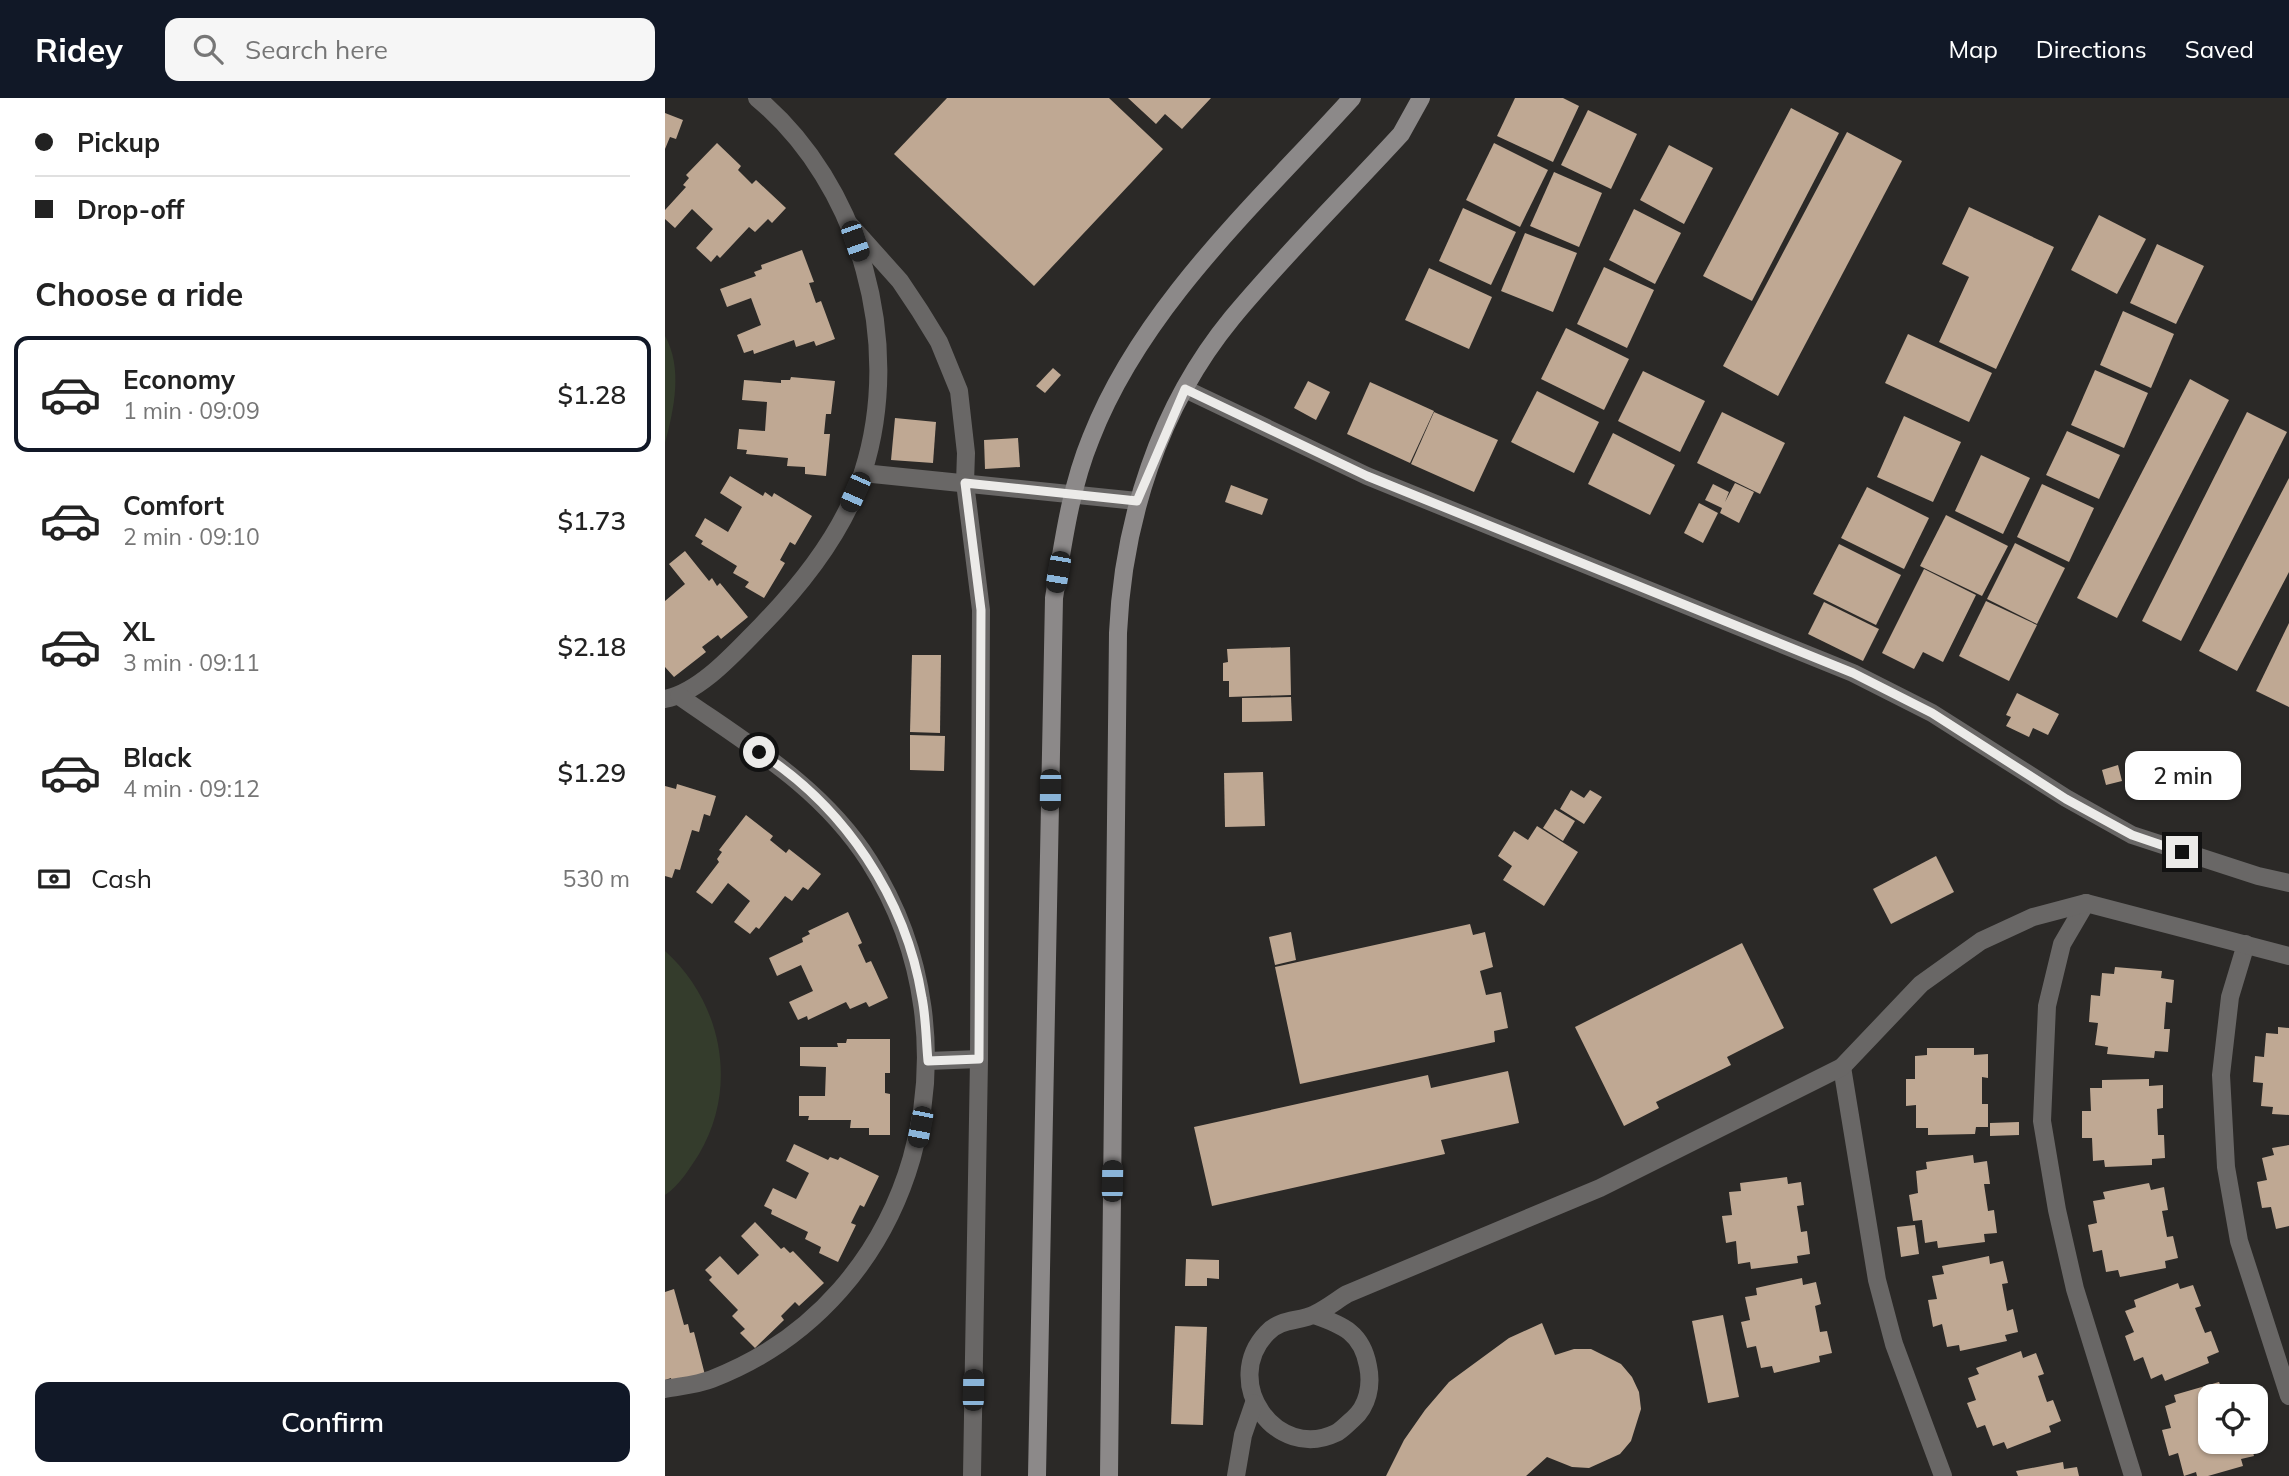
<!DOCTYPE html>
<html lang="en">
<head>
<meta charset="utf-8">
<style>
	:root { --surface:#fff; --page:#f6f6f6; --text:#222; --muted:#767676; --line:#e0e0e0; --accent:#111827 }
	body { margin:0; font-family:Mulish,sans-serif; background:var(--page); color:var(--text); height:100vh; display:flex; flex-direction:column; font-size:26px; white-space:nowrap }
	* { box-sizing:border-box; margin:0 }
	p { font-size:23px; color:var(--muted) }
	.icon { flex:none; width:38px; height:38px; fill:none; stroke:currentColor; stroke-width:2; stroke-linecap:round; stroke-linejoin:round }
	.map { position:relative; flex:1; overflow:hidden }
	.details { display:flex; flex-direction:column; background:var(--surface); width:665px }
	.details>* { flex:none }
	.guide { display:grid; align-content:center; height:154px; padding:0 35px; background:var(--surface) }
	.buttons { position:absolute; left:1533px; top:1286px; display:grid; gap:14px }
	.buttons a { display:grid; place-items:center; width:70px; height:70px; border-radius:14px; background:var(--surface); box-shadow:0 2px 5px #0004; font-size:35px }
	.end { position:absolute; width:32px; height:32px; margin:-16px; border:9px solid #ecebe9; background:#111; box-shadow:0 0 0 4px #111 }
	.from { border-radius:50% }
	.bubble { position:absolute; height:49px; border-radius:14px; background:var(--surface); box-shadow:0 2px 5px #0004; font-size:23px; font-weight:600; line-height:49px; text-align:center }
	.car { position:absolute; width:21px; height:42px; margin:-21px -10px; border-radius:9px; box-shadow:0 0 5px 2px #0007; background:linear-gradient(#222 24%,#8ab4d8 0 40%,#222 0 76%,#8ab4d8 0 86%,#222 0) }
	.guide b { display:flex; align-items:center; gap:24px; height:66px; font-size:26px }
	.guide b+b { border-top:2px solid var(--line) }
	.guide i { width:18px; height:18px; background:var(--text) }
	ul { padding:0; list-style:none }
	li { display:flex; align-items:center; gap:21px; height:116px; margin:0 14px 10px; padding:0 21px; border:4px solid transparent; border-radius:14px }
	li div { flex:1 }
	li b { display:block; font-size:26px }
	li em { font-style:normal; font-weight:600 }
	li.active { border-color:var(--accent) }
	li>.icon { width:63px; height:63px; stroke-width:1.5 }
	h2 { padding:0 35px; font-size:32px; line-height:84px }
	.pay { display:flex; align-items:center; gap:18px; height:77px; padding:0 35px; font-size:26px }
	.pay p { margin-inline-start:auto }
	.cta { display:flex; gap:14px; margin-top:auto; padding:14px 35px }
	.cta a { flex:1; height:80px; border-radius:14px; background:var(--accent); color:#fff; font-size:28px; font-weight:600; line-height:80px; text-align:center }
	header { display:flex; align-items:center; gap:42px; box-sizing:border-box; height:98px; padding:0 35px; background:var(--accent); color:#fff }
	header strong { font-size:33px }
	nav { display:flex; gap:38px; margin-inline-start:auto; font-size:24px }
	.search { width:490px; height:63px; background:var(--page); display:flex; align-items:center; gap:18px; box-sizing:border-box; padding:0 24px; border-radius:14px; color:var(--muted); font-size:26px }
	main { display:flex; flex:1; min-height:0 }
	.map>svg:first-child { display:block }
</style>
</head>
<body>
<header>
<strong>Ridey</strong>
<div class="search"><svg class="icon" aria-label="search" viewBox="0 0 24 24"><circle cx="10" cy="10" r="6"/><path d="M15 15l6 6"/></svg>Search here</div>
<nav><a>Map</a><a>Directions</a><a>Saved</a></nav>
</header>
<main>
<section class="details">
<div class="guide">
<b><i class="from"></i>Pickup</b>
<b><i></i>Drop-off</b>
</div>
<h2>Choose a ride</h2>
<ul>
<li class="active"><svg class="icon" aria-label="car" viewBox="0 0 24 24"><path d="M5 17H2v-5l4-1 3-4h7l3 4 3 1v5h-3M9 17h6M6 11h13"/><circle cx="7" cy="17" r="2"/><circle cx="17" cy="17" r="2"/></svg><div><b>Economy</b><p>1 min · 09:09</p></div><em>$1.28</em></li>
<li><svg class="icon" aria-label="car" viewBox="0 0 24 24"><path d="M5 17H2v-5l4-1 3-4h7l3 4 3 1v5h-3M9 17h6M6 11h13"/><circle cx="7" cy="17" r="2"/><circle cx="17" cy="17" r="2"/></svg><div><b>Comfort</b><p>2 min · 09:10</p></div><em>$1.73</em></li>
<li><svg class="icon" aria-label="car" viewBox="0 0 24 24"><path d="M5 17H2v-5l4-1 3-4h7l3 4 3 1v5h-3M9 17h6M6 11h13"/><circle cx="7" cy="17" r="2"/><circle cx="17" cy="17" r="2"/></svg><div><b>XL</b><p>3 min · 09:11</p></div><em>$2.18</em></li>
<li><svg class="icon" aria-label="car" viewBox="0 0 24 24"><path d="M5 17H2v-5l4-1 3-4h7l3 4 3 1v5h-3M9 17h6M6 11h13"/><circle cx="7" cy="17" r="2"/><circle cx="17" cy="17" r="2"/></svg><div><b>Black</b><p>4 min · 09:12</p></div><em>$1.29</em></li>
</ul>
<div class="pay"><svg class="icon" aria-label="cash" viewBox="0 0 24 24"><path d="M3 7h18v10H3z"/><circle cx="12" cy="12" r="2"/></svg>Cash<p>530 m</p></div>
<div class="cta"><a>Confirm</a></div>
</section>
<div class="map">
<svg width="1624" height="1378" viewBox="0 0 1624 1378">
	<rect width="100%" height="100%" fill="#2b2927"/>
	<g fill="#343c2c">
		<path d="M0,238C18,270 9,311 0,345Z"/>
		<path d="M0,853C57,904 74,989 34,1056C25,1070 14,1088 0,1097Z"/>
	</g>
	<g fill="#bfa893">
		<polygon points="282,0 444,0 498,51 369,188 229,56"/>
		<polygon points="463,0 546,0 517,31 500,16 491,26"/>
		<polygon points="850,0 898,0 914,8 888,64 832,38"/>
		<polygon points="1126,10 1174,35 1087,203 1038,178"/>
		<polygon points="923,12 972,36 946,91 896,67"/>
		<polygon points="0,15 18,22 11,41 5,39 0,51"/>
		<polygon points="1182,34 1237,63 1113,298 1058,268"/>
		<polygon points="52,45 76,68 73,72 87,86 91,82 121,110 107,125 103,121 90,134 84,129 55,160 52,157 46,164 31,150 48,131 27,111 10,130 0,121 0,112 21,89 18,87 24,80 21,77"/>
		<polygon points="829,45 883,72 855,129 801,102"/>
		<polygon points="1004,47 1048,70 1019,126 975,102"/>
		<polygon points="889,74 937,95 914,149 865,128"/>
		<polygon points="1304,109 1389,149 1331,271 1274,244 1304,179 1277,166"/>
		<polygon points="798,110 851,134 826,187 774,163"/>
		<polygon points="969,111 1016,135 990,186 944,162"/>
		<polygon points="1434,117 1481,141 1452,196 1406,172"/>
		<polygon points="860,135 912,155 888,214 836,193"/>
		<polygon points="1492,146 1539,168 1511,226 1465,205"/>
		<polygon points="137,152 149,184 144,185 151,205 156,203 170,241 151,248 149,243 131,249 129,242 89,256 88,252 79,255 72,237 96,227 86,200 62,209 55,191 91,178 89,174 97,171 96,167"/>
		<polygon points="939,169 989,192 962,250 912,226"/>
		<polygon points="764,170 827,199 804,251 740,222"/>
		<polygon points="1458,213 1509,236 1486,290 1435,267"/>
		<polygon points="901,230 964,261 939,312 876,281"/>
		<polygon points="1243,236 1327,275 1304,324 1220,285"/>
		<polygon points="388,270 396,277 380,295 371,288"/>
		<polygon points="1430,272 1483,295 1459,350 1406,327"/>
		<polygon points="978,273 1040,303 1015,354 953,323"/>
		<polygon points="126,279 170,283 166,316 161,316 159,336 165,336 161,378 140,376 140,369 122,368 123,360 81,356 82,352 72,351 74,331 100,333 102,304 77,302 79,282 116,285 116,282 125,282"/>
		<polygon points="1525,281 1564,302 1452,520 1412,500"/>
		<polygon points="643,283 665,294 651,322 629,310"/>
		<polygon points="705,284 769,313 745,365 682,336"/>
		<polygon points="872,293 934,324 909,375 846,344"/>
		<polygon points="769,314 833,342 809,394 746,366"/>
		<polygon points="1057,314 1120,345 1095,396 1032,365"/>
		<polygon points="1582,314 1622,334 1516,543 1477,523"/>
		<polygon points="1239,318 1296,344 1268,404 1212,379"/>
		<polygon points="230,320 271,324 268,365 226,362"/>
		<polygon points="1402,333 1455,357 1434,401 1381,377"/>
		<polygon points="948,335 1010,367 985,417 923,386"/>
		<polygon points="353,340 355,369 320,371 319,342"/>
		<polygon points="1316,357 1365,380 1338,436 1290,413"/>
		<polygon points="65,378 98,398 100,394 107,399 109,395 147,418 130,447 125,444 115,462 120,465 99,500 80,489 84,484 68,475 72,468 36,446 38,443 30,438 40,420 63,434 77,409 55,395"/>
		<polygon points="1624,380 1624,474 1572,573 1534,553"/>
		<polygon points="1070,385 1089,394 1074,425 1055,415 1057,410 1040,402 1048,386 1064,394 1060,404"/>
		<polygon points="1377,386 1429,410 1404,464 1352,439"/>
		<polygon points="566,387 603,401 597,417 560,404"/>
		<polygon points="1202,389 1264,420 1239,471 1176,440"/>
		<polygon points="1034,405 1053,415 1038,445 1019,435"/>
		<polygon points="1281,417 1343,448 1317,498 1255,468"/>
		<polygon points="1350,445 1400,470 1372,526 1322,501"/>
		<polygon points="1174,446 1236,477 1211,527 1148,496"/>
		<polygon points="20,453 44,483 47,480 52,488 55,485 83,519 56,541 53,537 37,549 41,554 9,579 0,569 0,503 20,486 4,466"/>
		<polygon points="1259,471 1311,497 1278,564 1258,554 1249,571 1217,555"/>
		<polygon points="1321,503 1372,527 1344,583 1294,558"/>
		<polygon points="1159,504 1214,531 1198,563 1143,536"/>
		<polygon points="1624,525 1624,609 1591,593"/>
		<polygon points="625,549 626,597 564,599 564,583 558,583 558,565 563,564 562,551"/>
		<polygon points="247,557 276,557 275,635 245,634"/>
		<polygon points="1352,595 1394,616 1383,637 1368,630 1364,639 1341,628 1346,619 1341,617"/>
		<polygon points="626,599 627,623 577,624 577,600"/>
		<polygon points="245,637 280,638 279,673 245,672"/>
		<polygon points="1453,667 1457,683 1441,687 1437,672"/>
		<polygon points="598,674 600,728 560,729 559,675"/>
		<polygon points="12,686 51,698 45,718 39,716 34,734 27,732 15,772 10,771 7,780 0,778 0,688 11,691"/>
		<polygon points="906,692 919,700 925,692 937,699 919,726 895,711"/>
		<polygon points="890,711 910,723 898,743 878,730"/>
		<polygon points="81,717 108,738 105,742 121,755 124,751 156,776 143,792 138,789 127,803 120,798 94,831 91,829 85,836 69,824 85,803 63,785 47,806 31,794 54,764 52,761 57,754 54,752"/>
		<polygon points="872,728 913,754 879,808 838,782 847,768 833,758 849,733 863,742"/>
		<polygon points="1271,758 1289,794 1226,826 1208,791"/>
		<polygon points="183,814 197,845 193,847 201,865 206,863 223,900 204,909 201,904 185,911 181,904 143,922 142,918 133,922 124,904 148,893 136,867 112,878 104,860 138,844 137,840 145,836 143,833"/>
		<polygon points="805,826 808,837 820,834 828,869 815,873 821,897 836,894 843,930 829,933 830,944 635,986 610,869"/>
		<polygon points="626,834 631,862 610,867 604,839"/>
		<polygon points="1077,845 1119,930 1062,959 1066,967 991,1004 994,1010 959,1028 910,929"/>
		<polygon points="1450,869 1497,873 1496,880 1509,882 1507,905 1501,904 1499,931 1505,931 1503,954 1490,953 1489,960 1442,956 1443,949 1430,947 1433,925 1424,924 1426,897 1435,898 1437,875 1449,876"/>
		<polygon points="1613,929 1624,930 1624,1017 1607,1016 1608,1009 1596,1008 1598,985 1588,984 1590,958 1599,959 1601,935 1613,936"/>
		<polygon points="182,941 225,941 225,975 220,975 220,995 225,996 225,1037 204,1037 204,1030 185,1030 186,1022 143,1022 144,1018 134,1018 134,998 160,998 161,969 135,968 135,949 173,949 172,945 181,945"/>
		<polygon points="1262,950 1309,950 1309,957 1323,956 1323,980 1317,979 1317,1006 1323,1006 1323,1029 1311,1029 1310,1036 1263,1037 1263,1030 1251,1030 1251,1007 1241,1008 1241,981 1250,981 1250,958 1262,957"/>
		<polygon points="843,973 854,1025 776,1042 780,1056 547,1108 529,1029 763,977 766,990"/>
		<polygon points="1484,981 1484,988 1498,987 1498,1010 1492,1011 1493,1037 1499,1037 1500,1060 1487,1061 1487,1067 1440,1069 1439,1062 1428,1063 1427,1040 1417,1040 1417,1013 1426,1013 1425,990 1437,990 1437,982"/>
		<polygon points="1354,1024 1354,1037 1325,1038 1325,1025"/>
		<polygon points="129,1046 163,1062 165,1059 173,1062 175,1059 214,1078 199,1109 195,1107 186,1125 191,1127 173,1164 154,1155 156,1149 140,1141 143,1134 106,1116 107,1112 99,1108 108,1090 131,1101 144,1075 121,1063"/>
		<polygon points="1624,1047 1624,1128 1611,1131 1606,1109 1597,1110 1592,1084 1602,1082 1597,1060 1609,1057 1607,1050"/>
		<polygon points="1308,1057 1309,1065 1322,1063 1325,1086 1319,1086 1323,1113 1329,1112 1332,1135 1319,1136 1320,1144 1273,1150 1272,1143 1260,1145 1257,1122 1248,1123 1244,1097 1253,1095 1251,1073 1262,1071 1261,1064"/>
		<polygon points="1122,1079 1123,1086 1136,1084 1139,1107 1132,1108 1136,1134 1142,1133 1145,1156 1132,1158 1133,1165 1086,1171 1085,1164 1073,1166 1071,1143 1061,1145 1057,1118 1067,1117 1064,1094 1076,1093 1075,1085"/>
		<polygon points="1484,1085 1486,1092 1499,1089 1503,1112 1497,1113 1502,1139 1508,1138 1513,1160 1500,1163 1501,1170 1455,1179 1453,1172 1441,1174 1437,1152 1428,1154 1423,1127 1432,1125 1428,1103 1440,1101 1438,1094"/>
		<polygon points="90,1124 116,1151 119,1149 125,1155 128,1153 159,1185 134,1208 130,1204 116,1218 119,1222 90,1250 75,1235 80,1231 67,1218 73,1212 44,1182 47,1179 40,1172 55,1158 73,1177 94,1157 76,1138"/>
		<polygon points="1250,1127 1254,1156 1236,1159 1232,1129"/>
		<polygon points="1324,1158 1325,1166 1338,1163 1343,1185 1337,1186 1342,1213 1348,1211 1353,1234 1340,1237 1342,1243 1295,1253 1294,1247 1282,1249 1277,1226 1268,1229 1263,1202 1272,1201 1267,1178 1279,1176 1277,1168"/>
		<polygon points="521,1161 554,1162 554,1181 542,1180 542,1188 520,1188"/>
		<polygon points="1137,1180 1138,1187 1151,1184 1156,1206 1150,1208 1155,1234 1162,1233 1167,1255 1154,1258 1155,1264 1109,1275 1107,1268 1096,1270 1091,1248 1082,1250 1076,1224 1085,1222 1080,1199 1092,1197 1091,1190"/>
		<polygon points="1513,1185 1515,1191 1528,1187 1536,1208 1530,1210 1540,1235 1546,1233 1554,1254 1542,1259 1544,1265 1500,1283 1497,1276 1486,1281 1478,1259 1469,1263 1460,1238 1469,1234 1460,1213 1471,1209 1469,1202"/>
		<polygon points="9,1191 19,1227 23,1226 25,1235 29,1234 40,1277 7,1286 6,1280 0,1282 0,1194"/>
		<polygon points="1058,1217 1074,1299 1043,1305 1027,1223"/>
		<polygon points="877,1225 890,1257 909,1251 926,1251 956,1266 967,1279 974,1294 976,1311 966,1343 955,1356 924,1370 907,1369 882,1359 861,1378 721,1378 739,1342 760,1312 784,1284 844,1240"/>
		<polygon points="510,1228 542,1229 538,1327 506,1326"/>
		<polygon points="1356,1253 1358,1260 1371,1255 1379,1276 1373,1278 1382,1304 1388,1302 1396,1323 1384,1328 1386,1334 1342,1351 1339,1344 1328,1348 1320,1327 1312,1330 1302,1305 1311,1302 1303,1280 1314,1276 1311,1270"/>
		<polygon points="1554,1284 1557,1291 1569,1287 1572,1298 1545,1298 1545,1344 1585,1344 1589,1358 1576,1361 1578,1368 1543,1378 1532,1378 1531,1374 1519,1378 1513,1355 1504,1358 1497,1332 1506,1330 1500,1308 1511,1304 1509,1297"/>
		<polygon points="1398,1364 1399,1371 1412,1369 1414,1378 1353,1378 1351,1373"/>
	</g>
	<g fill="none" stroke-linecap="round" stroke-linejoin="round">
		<g stroke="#696766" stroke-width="18">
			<polyline points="184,126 235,183 255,213 274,244 294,293 301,355 300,385 316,512 314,961 307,1378"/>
			<polyline points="520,291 702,378 1188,575 1267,615 1401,700 1467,737 1593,778 1624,785"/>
			<polyline points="198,375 472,403"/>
			<path d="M0,601C36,594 71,553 96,528C137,486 180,431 198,374C239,245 196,87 92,0"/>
			<polyline points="1421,805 1397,846 1382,908 1377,1023 1392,1112 1410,1191 1468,1378"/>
			<polyline points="1581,846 1565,899 1556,977 1561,1069 1574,1143 1624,1298"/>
			<polyline points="263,963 314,961"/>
			<polyline points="1177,969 1212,1182 1229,1246 1278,1378"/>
			<path d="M649,1217C678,1227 697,1235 703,1268C707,1287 703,1308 688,1321C683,1325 677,1332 671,1335C611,1364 555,1284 602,1235C616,1220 634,1224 650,1216C661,1211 672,1202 682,1196L935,1090L1177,969L1256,886L1316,843L1368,819L1421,805L1624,858"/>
			<path d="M0,1291C15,1288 32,1287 47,1281C254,1201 320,945 204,763C157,689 84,647 14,598"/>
			<polyline points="571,1378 578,1337 589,1305"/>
		</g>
		<g stroke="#8c8989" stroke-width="18">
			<path d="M372,1378L389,500C398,446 405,391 426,340C478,207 593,104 687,0"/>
			<path d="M444,1378L453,535C458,423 494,309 567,220C620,156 680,97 736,36L756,0"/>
		</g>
	</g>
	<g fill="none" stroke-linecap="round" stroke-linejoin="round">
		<path stroke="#ecebe9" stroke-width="9" d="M94,654C179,708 241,800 257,900C261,920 261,942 263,963L314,961L316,512L300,385L472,403L520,291L702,378L1188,575L1267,615L1401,701L1467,737L1517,754"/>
	</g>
</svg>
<div class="buttons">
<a><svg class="icon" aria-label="locate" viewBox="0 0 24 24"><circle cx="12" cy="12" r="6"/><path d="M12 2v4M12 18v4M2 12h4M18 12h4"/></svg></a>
</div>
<i class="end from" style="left:94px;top:654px"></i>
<i class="end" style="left:1517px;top:754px"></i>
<div class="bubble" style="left:1460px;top:653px;width:116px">2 min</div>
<i class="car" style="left:190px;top:143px;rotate:161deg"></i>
<i class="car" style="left:190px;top:394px;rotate:204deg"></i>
<i class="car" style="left:393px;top:474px;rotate:190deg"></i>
<i class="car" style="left:385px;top:692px;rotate:181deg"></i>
<i class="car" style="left:255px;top:1029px;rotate:191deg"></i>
<i class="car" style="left:447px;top:1083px;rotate:1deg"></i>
<i class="car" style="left:308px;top:1292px;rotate:1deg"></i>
</div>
</main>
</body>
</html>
